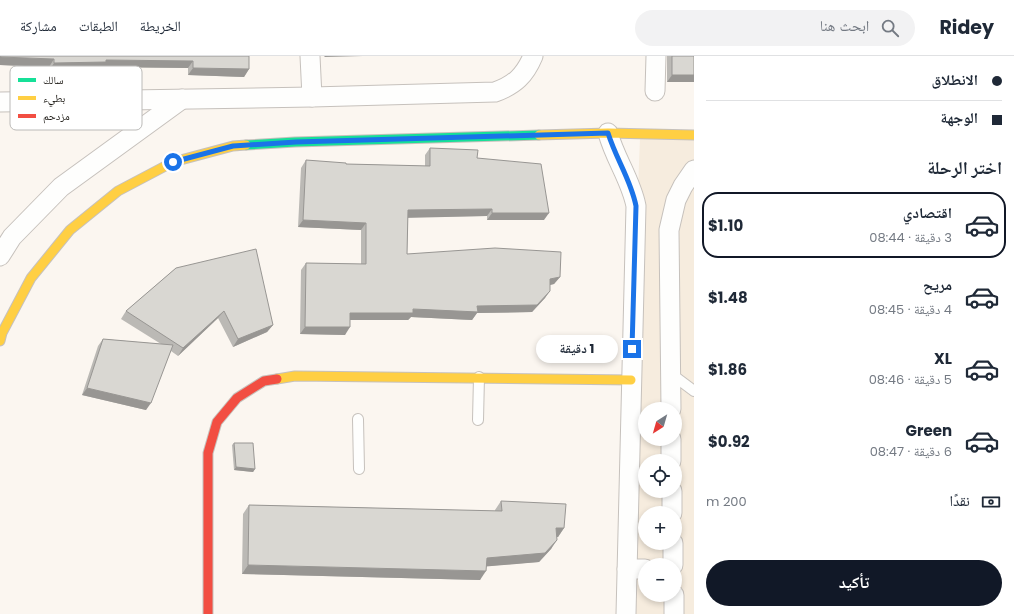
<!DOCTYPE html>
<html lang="ar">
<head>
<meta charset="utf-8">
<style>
	:root { --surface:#fff; --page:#f2f2f3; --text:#1f2937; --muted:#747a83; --line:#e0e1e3; --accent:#111827 }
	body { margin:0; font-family:Poppins,"Noto Naskh Arabic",sans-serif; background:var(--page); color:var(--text); direction:rtl; height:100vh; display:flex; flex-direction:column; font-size:15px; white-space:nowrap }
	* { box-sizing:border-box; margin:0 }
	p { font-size:13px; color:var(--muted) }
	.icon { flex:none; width:22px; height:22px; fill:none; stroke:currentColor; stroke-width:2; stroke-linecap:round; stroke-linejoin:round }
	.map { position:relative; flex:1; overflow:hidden; direction:ltr }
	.drawer { display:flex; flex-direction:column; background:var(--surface); width:320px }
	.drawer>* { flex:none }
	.top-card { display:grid; align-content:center; height:88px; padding:0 12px; background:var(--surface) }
	.needle { width:26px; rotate:217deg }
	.fabs { position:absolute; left:638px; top:346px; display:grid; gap:8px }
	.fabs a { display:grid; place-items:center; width:44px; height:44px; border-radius:50%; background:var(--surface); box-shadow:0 2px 6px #0003; font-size:20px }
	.end { position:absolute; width:18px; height:18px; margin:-9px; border:5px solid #1a73e8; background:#fff; box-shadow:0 0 0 2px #fff }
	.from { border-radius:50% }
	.bubble { position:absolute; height:28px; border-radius:14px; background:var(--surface); box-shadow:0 2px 6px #0003; font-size:13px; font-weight:700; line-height:28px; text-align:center; direction:rtl }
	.top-card b { display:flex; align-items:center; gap:14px; height:38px; font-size:15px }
	.top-card b+b { border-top:1px solid var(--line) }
	.top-card i { width:10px; height:10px; background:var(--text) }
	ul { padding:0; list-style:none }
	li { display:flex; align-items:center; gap:12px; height:66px; margin:0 8px 6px; padding:0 4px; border:2px solid transparent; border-radius:16px }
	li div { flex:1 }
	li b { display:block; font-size:15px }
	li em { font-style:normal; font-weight:700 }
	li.current { border-color:var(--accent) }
	li>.icon { width:36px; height:36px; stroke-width:1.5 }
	h2 { padding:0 12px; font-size:18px; line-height:48px }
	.pay { display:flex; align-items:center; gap:10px; height:44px; padding:0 12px; font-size:15px }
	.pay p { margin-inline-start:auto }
	.primary-button { display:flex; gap:8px; margin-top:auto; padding:8px 12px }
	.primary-button a { flex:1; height:46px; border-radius:24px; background:var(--accent); color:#fff; font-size:16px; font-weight:700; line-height:46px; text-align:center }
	header { display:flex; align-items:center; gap:24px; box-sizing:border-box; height:56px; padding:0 20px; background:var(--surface); border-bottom:1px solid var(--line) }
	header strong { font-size:19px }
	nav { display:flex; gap:22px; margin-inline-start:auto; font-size:14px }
	.search { width:280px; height:36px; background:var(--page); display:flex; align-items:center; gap:10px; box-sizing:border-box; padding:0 14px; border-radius:22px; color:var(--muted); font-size:15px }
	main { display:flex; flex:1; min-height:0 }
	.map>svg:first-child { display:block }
</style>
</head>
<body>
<header>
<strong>Ridey</strong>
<div class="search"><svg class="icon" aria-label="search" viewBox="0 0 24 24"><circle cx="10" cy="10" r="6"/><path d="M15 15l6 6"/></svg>ابحث هنا</div>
<nav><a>الخريطة</a><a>الطبقات</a><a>مشاركة</a></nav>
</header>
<main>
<section class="drawer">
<div class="top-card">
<b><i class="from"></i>الانطلاق</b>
<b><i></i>الوجهة</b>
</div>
<h2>اختر الرحلة</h2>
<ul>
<li class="current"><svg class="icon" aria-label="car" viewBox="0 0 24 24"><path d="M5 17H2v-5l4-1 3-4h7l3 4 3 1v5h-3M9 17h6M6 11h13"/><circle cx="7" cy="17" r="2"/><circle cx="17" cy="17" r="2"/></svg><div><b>اقتصادي</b><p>3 دقيقة · 08:44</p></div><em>$1.10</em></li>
<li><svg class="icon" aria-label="car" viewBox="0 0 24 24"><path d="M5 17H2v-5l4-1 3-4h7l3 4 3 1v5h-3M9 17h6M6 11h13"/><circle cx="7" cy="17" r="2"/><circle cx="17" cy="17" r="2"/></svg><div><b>مريح</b><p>4 دقيقة · 08:45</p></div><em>$1.48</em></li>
<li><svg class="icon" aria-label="car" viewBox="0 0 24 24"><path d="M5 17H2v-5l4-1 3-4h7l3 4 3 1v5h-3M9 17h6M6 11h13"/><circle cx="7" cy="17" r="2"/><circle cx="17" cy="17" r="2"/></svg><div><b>XL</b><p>5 دقيقة · 08:46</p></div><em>$1.86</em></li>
<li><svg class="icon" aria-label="car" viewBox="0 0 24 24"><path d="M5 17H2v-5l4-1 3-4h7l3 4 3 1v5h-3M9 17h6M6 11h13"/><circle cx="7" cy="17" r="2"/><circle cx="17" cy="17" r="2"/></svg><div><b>Green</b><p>6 دقيقة · 08:47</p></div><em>$0.92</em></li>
</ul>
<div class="pay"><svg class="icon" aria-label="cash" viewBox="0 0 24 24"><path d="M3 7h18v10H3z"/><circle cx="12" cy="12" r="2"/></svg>نقدًا<p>200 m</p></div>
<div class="primary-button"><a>تأكيد</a></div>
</section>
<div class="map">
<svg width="694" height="558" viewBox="0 0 694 558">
	<rect width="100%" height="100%" fill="#fbf6f0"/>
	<path fill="#f6ecde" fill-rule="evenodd" d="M640,83H694V558H621ZM645,353H675V383H645ZM645,405H675V435H645ZM645,457H675V487H645ZM645,509H675V539H645Z"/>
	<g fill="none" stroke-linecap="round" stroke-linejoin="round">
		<defs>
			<g id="lane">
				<polyline points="670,317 694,335"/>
				<polyline points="358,363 359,413"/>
				<polyline points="478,364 479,321"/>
			</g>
			<g id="street">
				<polyline points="310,0 312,41"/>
				<polyline points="655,35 656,0"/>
				<path d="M0,46L312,41L495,36C515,29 525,19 533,0"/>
				<path d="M608,77C615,103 631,124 636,150L626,558"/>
				<polyline points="0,200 12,181 61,131 182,43"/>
				<polyline points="671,353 669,174 676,144 683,130 694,114"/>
				<polyline points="671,383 671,405"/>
				<polyline points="672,435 672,457"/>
				<polyline points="673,487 673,509"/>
				<polyline points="627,513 645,513"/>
				<polyline points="674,539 674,558"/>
			</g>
			<polyline id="fast" points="246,89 295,86 539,79"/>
			<g id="slow">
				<polyline points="539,79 608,77 694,79"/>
				<polyline points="0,285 2,277 31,222 70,174 118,135 173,106 233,90 246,89"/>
				<polyline points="277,323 295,320 631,324"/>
			</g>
			<polyline id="jam" points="208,558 208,397 217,366 237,342 264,325 277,323"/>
		</defs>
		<use href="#lane" stroke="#c6c1bc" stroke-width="12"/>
		<use href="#street" stroke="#c6c1bc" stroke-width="21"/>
		<use href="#fast" stroke="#c6c1bc" stroke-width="11"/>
		<use href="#slow" stroke="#c6c1bc" stroke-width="11"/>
		<use href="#jam" stroke="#c6c1bc" stroke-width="11"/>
		<use href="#lane" stroke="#fefefd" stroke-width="10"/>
		<use href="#street" stroke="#fefefd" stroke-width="19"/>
		<use href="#fast" stroke="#16e098" stroke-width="9"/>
		<use href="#slow" stroke="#ffcf43" stroke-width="9"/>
		<use href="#jam" stroke="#f24e42" stroke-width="9"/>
	</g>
	<g fill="#bbb9b5">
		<polygon points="0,0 249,0 249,13 244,21 188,19 188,12 102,11 101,13 49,15 49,11 0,9"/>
		<rect x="667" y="0" width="27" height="26"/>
		<polygon points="430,92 477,102 544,164 487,164 487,160 408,161 407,198 560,221 554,228 550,229 545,242 532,256 477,257 472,264 411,261 408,264 350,264 345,279 300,278 301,214 306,207 361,208 361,174 298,171 301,112 306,104 346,108 425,110 425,99"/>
		<polygon points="176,212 273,269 267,276 233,291 218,262 178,300 171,295 146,354 82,339 98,290 103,283 161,288 121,263 126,255"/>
		<polygon points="234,387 255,413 253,416 234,414 232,389"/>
		<polygon points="501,445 564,472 558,481 557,481 551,493 539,506 486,510 480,524 242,518 243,458 249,449 495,455 495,454"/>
	</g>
	<g fill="#989693">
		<polygon points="325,0 363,0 324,1"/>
		<polygon points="0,1 54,3 49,11 0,9"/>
		<polygon points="106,4 193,5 188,12 102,11 101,13 49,15 54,7"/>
		<polygon points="193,12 249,13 244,21 188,19"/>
		<polygon points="672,19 694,19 694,26 667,26"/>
		<polygon points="492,153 487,160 403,162 408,154"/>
		<polygon points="492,157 549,157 544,164 487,164"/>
		<polygon points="303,164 366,167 361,174 298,171"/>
		<polygon points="560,221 554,228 545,230 550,223"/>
		<polygon points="550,235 545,242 532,256 477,257 472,264 411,261 408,264 345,264 350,257 477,250"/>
		<polygon points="224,255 218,262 178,300 183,292"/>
		<polygon points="273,269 267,276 233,291 238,283"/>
		<polygon points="305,271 350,271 345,279 300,278"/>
		<polygon points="87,332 151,347 146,354 82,339"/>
		<polygon points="236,411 255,413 253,416 234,414"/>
		<polygon points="556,472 564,472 558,481 550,481"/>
		<polygon points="557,484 551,493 539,506 480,511 487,502"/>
		<polygon points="248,509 486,515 480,524 242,518"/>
	</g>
	<g fill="#d9d7d2" stroke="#989693">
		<polygon points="0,0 249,0 249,13 193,12 193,5 106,4 106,6 54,7 54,3 0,1"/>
		<rect x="672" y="0" width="22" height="19"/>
		<polygon points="430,92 478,94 477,102 541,108 549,157 492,157 492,153 408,154 407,198 495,192 561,196 560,221 550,223 550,235 537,249 477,250 478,256 413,253 413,257 350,257 350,271 305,271 306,207 366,208 366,167 303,164 306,104 346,107 346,108 430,110"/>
		<polygon points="256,193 273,269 238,283 224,255 183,292 126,255 176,212"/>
		<polygon points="103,283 173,289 151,347 87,332"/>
		<polygon points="234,387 253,387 255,413 236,411"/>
		<polygon points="501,445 566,448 564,472 556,472 557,484 545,497 487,502 486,515 248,509 249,449 502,455"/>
	</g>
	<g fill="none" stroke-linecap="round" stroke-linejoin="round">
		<path stroke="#1a73e8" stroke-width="5" d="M173,106L233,90L296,86L608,77C616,103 631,124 636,150L632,293"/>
	</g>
	<rect x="10" y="10" width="132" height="64" rx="6" fill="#fff" stroke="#bbbab8" stroke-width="1"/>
	<rect x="18" y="22" width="18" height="4" fill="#16e098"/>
	<rect x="18" y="40" width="18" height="4" fill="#ffcf43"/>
	<rect x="18" y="58" width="18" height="4" fill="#f24e42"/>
	<g font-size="11" fill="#1c1914">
		<text x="43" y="28">سالك</text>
		<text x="43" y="46">بطيء</text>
		<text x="43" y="64">مزدحم</text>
	</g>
</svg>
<div class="fabs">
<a><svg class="needle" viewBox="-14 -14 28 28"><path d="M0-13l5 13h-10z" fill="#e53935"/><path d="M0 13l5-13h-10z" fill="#747a83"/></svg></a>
<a><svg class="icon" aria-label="locate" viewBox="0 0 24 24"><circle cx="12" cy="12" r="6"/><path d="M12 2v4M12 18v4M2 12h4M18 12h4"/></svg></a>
<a>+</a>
<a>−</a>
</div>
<i class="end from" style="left:173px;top:106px"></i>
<i class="end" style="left:632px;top:293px"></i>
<div class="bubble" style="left:536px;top:279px;width:82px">1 دقيقة</div>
</div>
</main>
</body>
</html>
